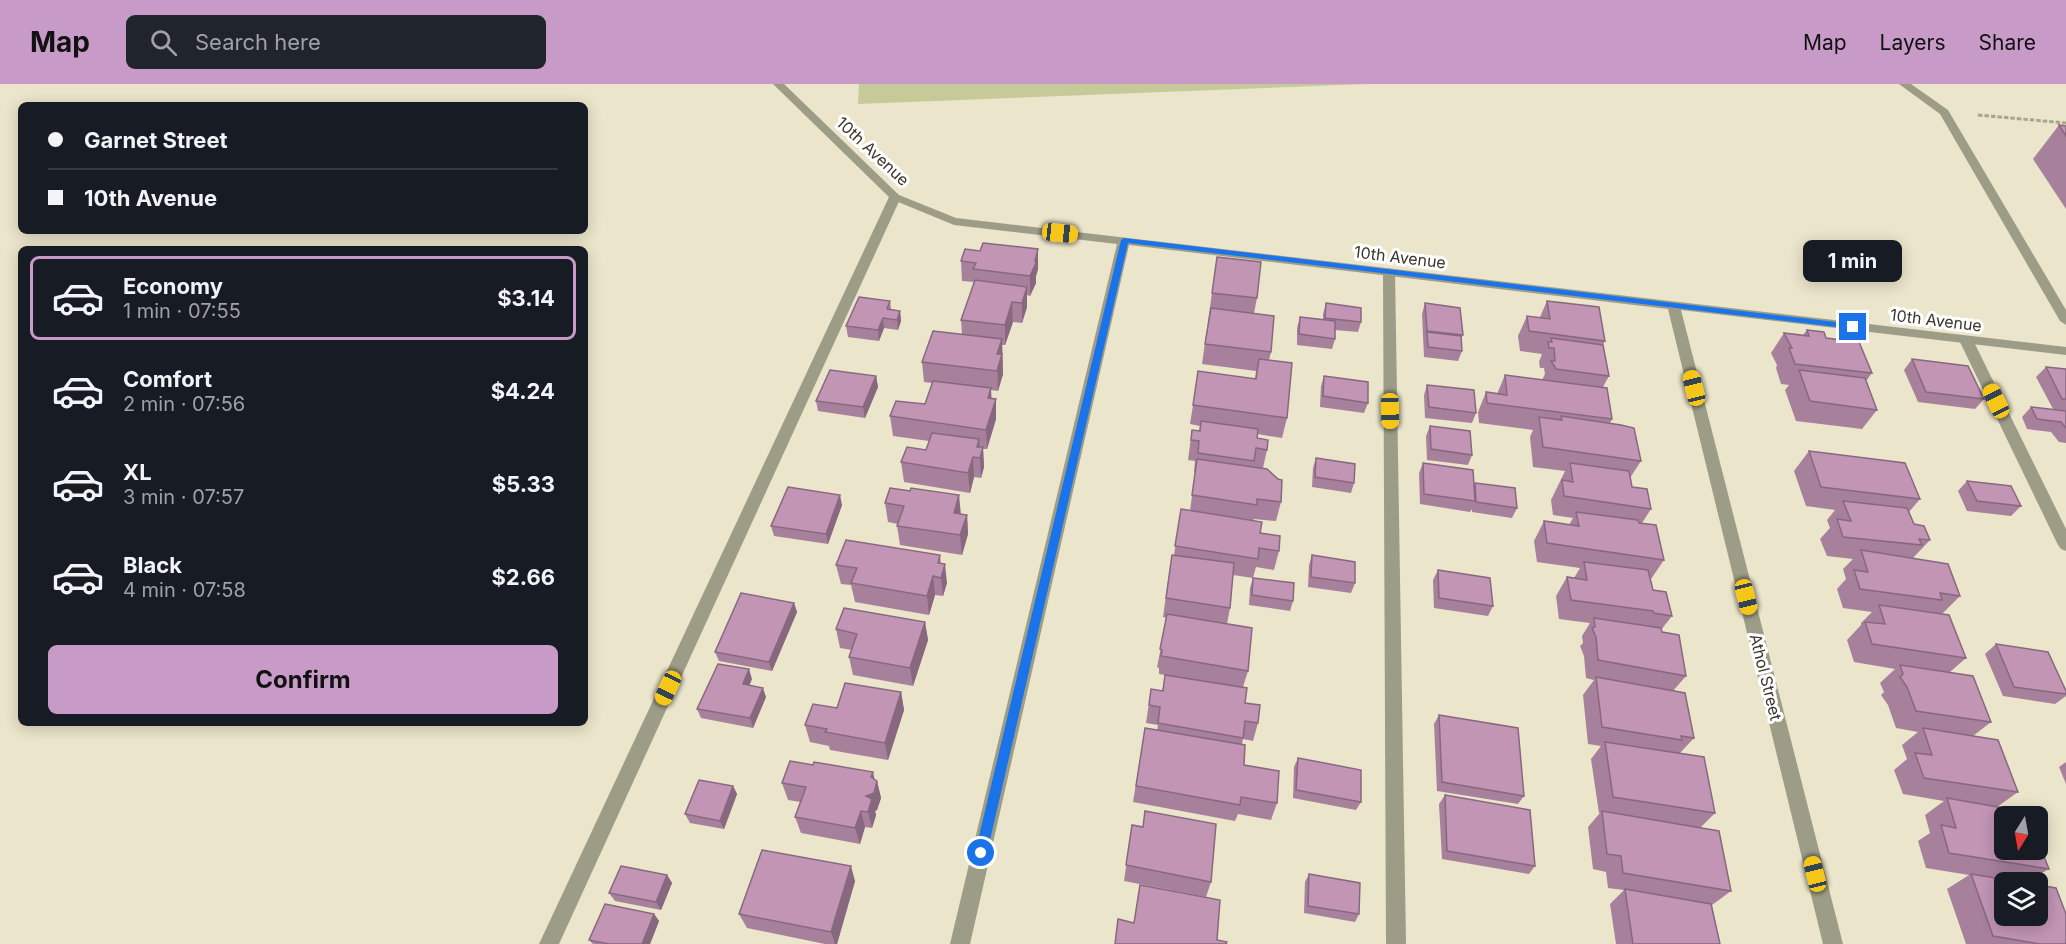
<!DOCTYPE html>
<html lang="en">
<head>
<meta charset="utf-8">
<style>
	:root { --surface:#171b24; --page:#20242c; --text:#f1f3f6; --muted:#9ea1a6; --line:#363941; --accent:#c89ac8 }
	body { margin:0; font-family:Inter,sans-serif; background:var(--page); color:var(--text); height:100vh; display:flex; flex-direction:column; font-size:22px; white-space:nowrap }
	* { box-sizing:border-box; margin:0 }
	p { font-size:20px; color:var(--muted) }
	.icon { flex:none; width:33px; height:33px; fill:none; stroke:currentColor; stroke-width:2; stroke-linecap:round; stroke-linejoin:round }
	.map { position:relative; flex:1; overflow:hidden }
	.drawer { position:absolute; left:18px; top:162px; width:570px; height:480px; display:flex; flex-direction:column; background:var(--surface); border-radius:9px; box-shadow:0 3px 15px #0003 }
	.drawer>* { flex:none }
	.hud { position:absolute; left:18px; top:18px; width:570px; height:132px; border-radius:9px; box-shadow:0 3px 15px #0003; display:grid; align-content:center; height:132px; padding:0 30px; background:var(--surface) }
	.needle { width:39px; rotate:191deg }
	.tools { position:absolute; left:1994px; top:722px; display:grid; gap:12px }
	.tools a { display:grid; place-items:center; width:54px; height:54px; border-radius:9px; background:var(--surface); box-shadow:0 3px 15px #0003; font-size:30px }
	.end { position:absolute; width:27px; height:27px; margin:-14px; border:8px solid #1a73e8; background:#fff; box-shadow:0 0 0 3px #fff }
	.from { border-radius:50% }
	.bubble { position:absolute; height:42px; border-radius:9px; background:var(--surface); box-shadow:0 3px 15px #0003; font-size:20px; font-weight:700; line-height:42px; text-align:center }
	.car { position:absolute; width:18px; height:36px; margin:-18px -9px; border-radius:8px; box-shadow:0 0 4px 2px #0007; background:linear-gradient(#f5c518 24%,#345 0 40%,#f5c518 0 76%,#345 0 86%,#f5c518 0) }
	.hud b { display:flex; align-items:center; gap:21px; height:57px; font-size:22px }
	.hud b+b { border-top:2px solid var(--line) }
	.hud i { width:15px; height:15px; background:var(--text) }
	ul { padding:10px 0 0; list-style:none }
	li { display:flex; align-items:center; gap:18px; height:84px; margin:0 12px 9px; padding:0 18px; border:3px solid transparent; border-radius:9px }
	li div { flex:1 }
	li b { display:block; font-size:22px }
	li em { font-style:normal; font-weight:700 }
	li.on { border-color:var(--accent) }
	li>.icon { width:54px; height:54px; stroke-width:1.5 }
	.button { display:flex; gap:12px; margin-top:auto; padding:12px 30px }
	.button a { flex:1; height:69px; border-radius:9px; background:var(--accent); color:#111; font-size:24px; font-weight:700; line-height:69px; text-align:center }
	header { display:flex; align-items:center; gap:36px; box-sizing:border-box; height:84px; padding:0 30px; background:var(--accent); color:#111 }
	header strong { font-size:28px }
	nav { display:flex; gap:33px; margin-inline-start:auto; font-size:21px }
	.search { width:420px; height:54px; background:var(--page); display:flex; align-items:center; gap:15px; box-sizing:border-box; padding:0 21px; border-radius:9px; color:var(--muted); font-size:22px }
	.map>svg:first-child { display:block }
</style>
</head>
<body>
<header>
<strong>Map</strong>
<div class="search"><svg class="icon" aria-label="search" viewBox="0 0 24 24"><circle cx="10" cy="10" r="6"/><path d="M15 15l6 6"/></svg>Search here</div>
<nav><a>Map</a><a>Layers</a><a>Share</a></nav>
</header>
<div class="map">
<svg width="2066" height="860" viewBox="0 0 2066 860">
	<rect width="100%" height="100%" fill="#ebe5cb"/>
	<polygon fill="#c6ca99" points="859,0 1368,0 858,20"/>
	<g fill="none" stroke-linecap="round" stroke-linejoin="round">
		<polyline stroke="#a9a490" stroke-width="3" stroke-dasharray="4.5 2" stroke-linecap="butt" points="1978,31 2066,39"/>
		<g fill="#9d9c86" fill-rule="evenodd">
			<polygon points="1899,0 1911,0 1948,26 2066,226 2066,241 2060,237 1940,30"/>
			<polygon points="895,110 901,113 559,860 539,860 889,113"/>
			<polygon points="1389,184 1395,188 1406,860 1386,860 1383,188"/>
			<polygon points="1966,252 1973,256 2066,445 2066,467 2061,465 2058,461 1959,256"/>
		</g>
		<polygon fill="#9d9c86" fill-rule="evenodd" points="773,0 784,0 899,111 956,134 2066,263 2066,271 1681,226 1843,860 1823,860 1668,225 1129,161 970,860 950,860 1117,160 954,141 891,115"/>
	</g>
	<g fill="#a7809c">
		<polygon points="2059,41 2066,42 2066,125 2033,75"/>
		<polygon points="1038,165 1038,185 1036,192 1036,199 1030,212 1027,211 1027,223 1022,239 1013,238 1005,261 1002,261 1003,290 998,307 991,306 991,315 996,315 996,335 987,365 983,365 984,383 981,394 974,393 970,409 904,398 901,378 926,366 929,357 893,352 890,332 925,320 932,299 924,298 922,278 962,250 961,236 974,198 962,197 961,177 980,167"/>
		<polygon points="1217,173 1257,214 1254,229 1271,268 1269,276 1287,334 1282,354 1257,350 1257,354 1267,366 1263,384 1281,418 1276,437 1254,435 1253,437 1260,449 1279,467 1274,486 1256,483 1253,494 1293,517 1290,527 1249,521 1250,504 1253,494 1233,491 1230,524 1227,540 1248,587 1243,603 1245,619 1258,639 1253,657 1243,655 1242,660 1244,681 1277,719 1271,736 1238,730 1235,737 1133,718 1145,644 1157,646 1158,641 1146,639 1151,605 1162,607 1165,591 1159,590 1159,584 1157,583 1167,534 1163,533 1169,490 1174,471 1181,425 1190,427 1195,389 1194,388 1195,377 1188,376 1192,346 1199,347 1200,342 1190,340 1193,321 1255,295 1256,287 1202,280"/>
		<polygon points="890,217 891,225 900,227 901,237 898,246 884,244 879,257 848,253 846,242"/>
		<polygon points="1547,217 1605,257 1603,261 1609,292 1603,303 1612,335 1610,339 1641,377 1630,394 1632,403 1651,425 1642,439 1664,476 1651,495 1650,495 1653,506 1672,532 1661,546 1662,548 1686,592 1673,607 1694,654 1680,669 1715,729 1700,744 1731,807 1712,821 1720,860 1616,860 1610,820 1624,806 1608,804 1606,788 1593,785 1588,743 1600,729 1599,729 1591,675 1601,662 1588,660 1583,611 1594,596 1586,594 1584,572 1580,562 1583,559 1582,552 1590,539 1559,535 1556,512 1567,493 1574,494 1580,484 1537,478 1534,457 1544,437 1569,441 1573,434 1553,431 1551,416 1565,387 1533,383 1530,353 1533,346 1479,339 1478,328 1486,308 1497,310 1505,291 1542,296 1545,290 1544,284 1540,284 1539,278 1542,270 1520,267 1518,252 1527,232 1540,233"/>
		<polygon points="1326,219 1361,238 1358,248 1335,246 1335,255 1332,265 1297,261 1297,244 1300,233 1323,236 1323,230"/>
		<polygon points="1425,219 1463,251 1461,254 1462,267 1458,277 1424,273 1422,230"/>
		<polygon points="1807,246 1826,254 1872,289 1866,297 1877,326 1862,345 1796,337 1785,306 1789,301 1781,300 1776,284 1777,281 1771,269 1784,249 1803,251"/>
		<polygon points="1912,275 1984,315 1975,325 1918,318 1904,286"/>
		<polygon points="2046,283 2066,285 2066,327 2053,325 2036,293"/>
		<polygon points="876,292 878,303 865,334 818,327 816,317"/>
		<polygon points="1324,292 1368,319 1364,329 1320,323 1321,302"/>
		<polygon points="1427,301 1476,329 1472,339 1425,334 1424,311"/>
		<polygon points="2031,323 2066,327 2066,359 2059,358 2051,348 2027,345 2022,333"/>
		<polygon points="1430,342 1472,371 1468,381 1427,376 1426,352"/>
		<polygon points="1809,367 1920,415 1909,428 1914,440 1930,456 1912,475 1960,512 1942,530 1966,574 1950,588 1991,638 1973,652 2018,708 1997,723 2049,785 2026,798 2004,798 2066,860 1966,860 1947,805 1969,791 1926,784 1918,757 1930,749 1925,731 1944,717 1903,710 1894,686 1907,675 1902,661 1918,648 1896,644 1888,621 1881,611 1884,608 1880,599 1895,585 1854,578 1847,556 1861,541 1861,539 1872,528 1843,524 1837,505 1846,495 1843,485 1853,475 1827,472 1820,455 1830,444 1827,436 1835,426 1806,422 1794,387"/>
		<polygon points="1316,374 1354,399 1351,409 1312,403 1313,384"/>
		<polygon points="1423,379 1474,402 1475,399 1517,424 1512,434 1472,428 1472,425 1470,428 1420,420 1419,389"/>
		<polygon points="1967,397 2021,422 2011,432 1967,427 1958,407"/>
		<polygon points="910,407 961,430 967,431 968,450 962,471 900,461 897,442 898,440 888,438 885,419"/>
		<polygon points="842,421 828,460 774,452 771,442"/>
		<polygon points="940,471 941,479 947,499 943,512 935,511 929,531 855,518 851,501 841,500 836,481"/>
		<polygon points="1312,471 1355,499 1351,509 1308,503 1309,481"/>
		<polygon points="1438,486 1493,522 1488,532 1434,524 1433,496"/>
		<polygon points="794,519 797,528 772,587 719,577 715,568"/>
		<polygon points="925,538 928,556 913,602 853,591 849,573 852,566 840,564 836,545"/>
		<polygon points="1996,560 2066,607 2066,612 2055,620 2003,612 1985,570"/>
		<polygon points="752,595 749,601 766,613 753,644 701,634 697,625"/>
		<polygon points="901,608 904,626 888,676 830,666 829,662 810,658 805,641 837,624"/>
		<polygon points="1439,631 1524,712 1518,720 1437,707 1434,640"/>
		<polygon points="1298,674 1361,718 1356,726 1293,714 1294,683"/>
		<polygon points="2066,678 2066,700 2059,683"/>
		<polygon points="874,695 877,697 881,714 877,726 875,727 876,731 872,744 865,743 860,760 801,749 795,733 801,718 788,716 782,699"/>
		<polygon points="733,702 737,710 724,745 690,739 685,730"/>
		<polygon points="1445,711 1535,782 1529,790 1442,775 1439,720"/>
		<polygon points="1132,741 1211,798 1206,813 1124,797"/>
		<polygon points="1309,790 1359,830 1355,838 1304,829 1305,798"/>
		<polygon points="667,791 672,799 661,826 615,817 609,809"/>
		<polygon points="855,797 837,860 825,860 747,844 739,830"/>
		<polygon points="654,830 659,837 650,860 593,860 589,856"/>
	</g>
	<g fill="#88687f">
		<polygon points="1038,165 1038,185 1036,192 1036,199 1030,212 1030,192"/>
		<polygon points="1027,203 1027,223 1022,239 1022,219"/>
		<polygon points="1012,218 1013,238 1005,261 1005,241"/>
		<polygon points="900,227 901,237 898,246 897,236"/>
		<polygon points="883,234 884,244 879,257 878,246"/>
		<polygon points="1002,255 1003,290 998,307 997,270"/>
		<polygon points="876,292 878,303 865,334 863,323"/>
		<polygon points="991,304 992,324 988,314"/>
		<polygon points="996,315 996,335 987,365 986,346"/>
		<polygon points="979,355 980,373 983,363 984,383 981,394 980,374 977,363"/>
		<polygon points="973,373 974,393 970,409 968,389"/>
		<polygon points="840,411 842,421 828,460 826,450"/>
		<polygon points="959,411 961,431 954,429"/>
		<polygon points="967,431 968,450 962,471 960,451"/>
		<polygon points="945,480 947,499 943,512 941,494"/>
		<polygon points="933,492 935,511 929,531 927,512"/>
		<polygon points="794,519 797,528 772,587 769,578"/>
		<polygon points="925,538 928,556 913,602 910,584"/>
		<polygon points="749,585 752,595 746,609 743,600"/>
		<polygon points="763,604 766,613 753,644 750,634"/>
		<polygon points="901,608 904,626 888,676 885,659"/>
		<polygon points="873,688 876,702 877,697 881,714 877,726 875,727 876,731 872,744 868,728 866,712"/>
		<polygon points="733,702 737,710 724,745 720,737"/>
		<polygon points="861,727 865,743 860,760 855,744"/>
		<polygon points="851,782 855,797 837,860 835,860 831,848"/>
		<polygon points="667,791 672,799 661,826 656,818"/>
		<polygon points="654,830 659,837 650,860 642,860"/>
	</g>
	<g fill="#c295b5" stroke="#88687f" stroke-width="1.5">
		<polygon points="2059,41 2066,42 2066,52"/>
		<polygon points="983,159 1038,165 1035,177 1036,179 1030,192 973,185 976,179 961,177 965,165 980,167"/>
		<polygon points="1217,173 1261,178 1257,214 1212,209"/>
		<polygon points="975,196 1027,203 1022,219 1012,218 1005,241 961,236"/>
		<polygon points="859,213 890,217 887,225 900,227 897,236 883,234 878,246 846,242"/>
		<polygon points="1547,217 1599,223 1605,257 1529,247 1527,232 1550,235"/>
		<polygon points="1326,219 1361,224 1361,238 1325,234"/>
		<polygon points="1425,219 1460,224 1463,251 1427,247"/>
		<polygon points="1211,224 1274,232 1271,268 1205,260"/>
		<polygon points="1300,233 1335,237 1335,255 1299,250"/>
		<polygon points="1807,246 1824,248 1826,254 1859,258 1872,289 1795,280 1789,264 1792,264 1784,249 1809,252"/>
		<polygon points="933,247 1002,255 997,270 1002,270 997,287 922,278"/>
		<polygon points="1427,248 1461,252 1462,267 1428,263"/>
		<polygon points="1551,254 1603,261 1609,292 1556,285 1551,277 1555,277 1554,264 1549,264 1548,258 1552,258"/>
		<polygon points="1259,275 1292,279 1287,334 1193,321 1198,287 1256,295"/>
		<polygon points="1912,275 1968,282 1984,315 1926,308"/>
		<polygon points="2046,283 2066,285 2066,315 2062,315"/>
		<polygon points="830,286 876,292 863,323 816,317"/>
		<polygon points="1799,286 1865,294 1877,326 1810,317"/>
		<polygon points="1505,291 1607,304 1612,335 1487,319 1486,308 1507,311"/>
		<polygon points="1324,292 1368,298 1368,319 1323,312"/>
		<polygon points="933,297 991,304 988,314 996,315 986,346 890,332 896,317 925,320"/>
		<polygon points="1427,301 1474,306 1476,329 1429,323"/>
		<polygon points="2031,323 2066,327 2066,344 2061,338 2037,335"/>
		<polygon points="1561,332 1621,341 1634,344 1641,377 1543,363 1539,333 1562,336"/>
		<polygon points="1201,337 1258,345 1257,354 1268,356 1267,366 1256,364 1254,377 1198,369 1199,357 1191,356 1192,346 1200,347"/>
		<polygon points="1430,342 1470,347 1472,371 1431,365"/>
		<polygon points="932,349 979,355 977,363 983,363 980,374 973,373 968,389 901,378 907,363 926,366"/>
		<polygon points="1809,367 1905,379 1920,415 1821,403"/>
		<polygon points="1316,374 1355,380 1354,399 1315,393"/>
		<polygon points="1197,375 1267,385 1278,395 1282,396 1281,418 1257,415 1257,421 1192,411"/>
		<polygon points="1423,379 1473,386 1475,417 1424,410"/>
		<polygon points="1570,379 1629,387 1632,403 1647,405 1651,425 1564,412 1562,396 1573,398"/>
		<polygon points="1967,397 2011,402 2021,422 1977,417"/>
		<polygon points="1475,399 1515,404 1517,424 1476,418"/>
		<polygon points="788,403 840,411 826,450 771,442"/>
		<polygon points="890,404 910,407 911,404 959,411 954,429 967,431 960,451 897,442 904,422 885,419"/>
		<polygon points="1843,417 1907,424 1914,440 1924,442 1930,456 1919,455 1922,461 1843,453 1837,435 1851,437"/>
		<polygon points="1181,425 1262,438 1260,449 1280,452 1279,467 1259,464 1258,475 1175,462"/>
		<polygon points="1576,428 1638,436 1639,439 1656,441 1664,476 1547,459 1544,437 1579,442"/>
		<polygon points="846,456 940,471 938,479 945,480 941,494 933,492 927,512 851,499 857,484 836,481"/>
		<polygon points="1861,466 1948,480 1960,512 1940,509 1942,516 1860,505 1854,486 1868,488"/>
		<polygon points="1172,471 1234,479 1230,524 1166,514"/>
		<polygon points="1312,471 1355,478 1355,499 1311,493"/>
		<polygon points="1584,478 1648,486 1653,506 1666,508 1672,532 1654,529 1653,527 1571,516 1567,493 1587,496"/>
		<polygon points="1438,486 1490,494 1493,522 1439,514"/>
		<polygon points="1253,494 1294,499 1293,517 1252,511"/>
		<polygon points="741,509 794,519 769,578 715,568"/>
		<polygon points="1879,521 1949,531 1966,574 1872,560 1865,538 1885,540"/>
		<polygon points="844,524 925,538 910,584 849,573 857,550 836,545"/>
		<polygon points="1167,530 1252,544 1248,587 1161,572 1162,566 1160,565"/>
		<polygon points="1594,534 1661,544 1662,548 1679,551 1686,592 1598,576 1596,553 1592,544 1595,543"/>
		<polygon points="1996,560 2048,568 2066,607 2066,610 2014,603"/>
		<polygon points="718,580 749,585 743,600 763,604 750,634 697,625"/>
		<polygon points="1900,581 1973,592 1991,638 1916,627 1907,603 1900,593 1903,590"/>
		<polygon points="1165,591 1247,604 1245,619 1260,621 1258,639 1245,637 1243,654 1158,639 1160,623 1149,621 1151,605 1163,607"/>
		<polygon points="1596,593 1685,609 1694,654 1681,652 1682,656 1602,643"/>
		<polygon points="845,599 901,608 885,659 825,648 827,645 805,641 813,620 837,624"/>
		<polygon points="1439,631 1518,644 1524,712 1442,698"/>
		<polygon points="1145,644 1245,661 1244,681 1279,687 1277,719 1241,713 1240,721 1136,702"/>
		<polygon points="1923,644 1998,656 2018,708 1924,694 1915,669 1932,671"/>
		<polygon points="1605,658 1704,673 1715,729 1613,713"/>
		<polygon points="1298,674 1361,686 1361,718 1296,706"/>
		<polygon points="790,677 813,681 814,678 873,688 871,693 877,697 874,709 866,712 872,715 868,728 861,727 855,744 795,733 806,703 782,699"/>
		<polygon points="699,696 733,702 720,737 685,730"/>
		<polygon points="1445,711 1530,726 1535,782 1447,767"/>
		<polygon points="1947,714 2026,728 2028,732 2004,732 2004,765 2037,765 2037,755 2049,785 1949,769 1941,741 1956,744"/>
		<polygon points="1145,727 1216,740 1211,798 1126,781 1132,741 1143,743"/>
		<polygon points="1602,727 1719,747 1731,807 1623,789 1621,772 1607,770"/>
		<polygon points="762,766 851,782 831,848 739,830"/>
		<polygon points="621,782 667,791 656,818 609,809"/>
		<polygon points="1309,790 1360,799 1359,830 1308,822"/>
		<polygon points="1971,790 2020,798 2004,798 2004,831 2037,831 2037,801 2056,804 2066,830 2066,860 2040,860 1993,852"/>
		<polygon points="1140,801 1220,816 1217,856 1227,858 1226,860 1115,860 1118,835 1134,839"/>
		<polygon points="1625,805 1711,820 1720,860 1633,860"/>
		<polygon points="605,820 654,830 642,860 609,860 589,856"/>
	</g>
	<polygon fill="#1a73e8" points="1124,154 1853,240 1857,243 1853,245 1128,159 987,769 981,775 975,769 1121,156"/>
	<g text-anchor="middle" stroke-width="6" stroke-linejoin="round" paint-order="stroke">
		<g font-size="16" fill="#38352b" stroke="#fff">
			<text transform="translate(873 67) rotate(43)" y="6">10th Avenue</text>
			<text transform="translate(1400 173) rotate(7)" y="6">10th Avenue</text>
			<text transform="translate(1936 236) rotate(7)" y="6">10th Avenue</text>
			<text transform="translate(1766 593) rotate(76)" y="6">Athol Street</text>
		</g>
	</g>
</svg>
<div class="tools">
<a><svg class="needle" viewBox="-14 -14 28 28"><path d="M0-13l5 13h-10z" fill="#e53935"/><path d="M0 13l5-13h-10z" fill="#9ea1a6"/></svg></a>
<a><svg class="icon" aria-label="layers" viewBox="0 0 24 24"><path d="M12 4l9 5-9 5-9-5zM3 14l9 5 9-5"/></svg></a>
</div>
<i class="end from" style="left:981px;top:769px"></i>
<i class="end" style="left:1853px;top:243px"></i>
<div class="bubble" style="left:1803px;top:156px;width:99px">1 min</div>
<i class="car" style="left:1060px;top:149px;rotate:96deg"></i>
<i class="car" style="left:1694px;top:304px;rotate:346deg"></i>
<i class="car" style="left:1996px;top:317px;rotate:334deg"></i>
<i class="car" style="left:1390px;top:327px;rotate:179deg"></i>
<i class="car" style="left:1746px;top:513px;rotate:166deg"></i>
<i class="car" style="left:668px;top:604px;rotate:205deg"></i>
<i class="car" style="left:1815px;top:790px;rotate:346deg"></i>
<div class="hud">
<b><i class="from"></i>Garnet Street</b>
<b><i></i>10th Avenue</b>
</div>
<section class="drawer">
<ul>
<li class="on"><svg class="icon" aria-label="car" viewBox="0 0 24 24"><path d="M5 17H2v-5l4-1 3-4h7l3 4 3 1v5h-3M9 17h6M6 11h13"/><circle cx="7" cy="17" r="2"/><circle cx="17" cy="17" r="2"/></svg><div><b>Economy</b><p>1 min · 07:55</p></div><em>$3.14</em></li>
<li><svg class="icon" aria-label="car" viewBox="0 0 24 24"><path d="M5 17H2v-5l4-1 3-4h7l3 4 3 1v5h-3M9 17h6M6 11h13"/><circle cx="7" cy="17" r="2"/><circle cx="17" cy="17" r="2"/></svg><div><b>Comfort</b><p>2 min · 07:56</p></div><em>$4.24</em></li>
<li><svg class="icon" aria-label="car" viewBox="0 0 24 24"><path d="M5 17H2v-5l4-1 3-4h7l3 4 3 1v5h-3M9 17h6M6 11h13"/><circle cx="7" cy="17" r="2"/><circle cx="17" cy="17" r="2"/></svg><div><b>XL</b><p>3 min · 07:57</p></div><em>$5.33</em></li>
<li><svg class="icon" aria-label="car" viewBox="0 0 24 24"><path d="M5 17H2v-5l4-1 3-4h7l3 4 3 1v5h-3M9 17h6M6 11h13"/><circle cx="7" cy="17" r="2"/><circle cx="17" cy="17" r="2"/></svg><div><b>Black</b><p>4 min · 07:58</p></div><em>$2.66</em></li>
</ul>
<div class="button"><a>Confirm</a></div>
</section>
</div>
</body>
</html>
